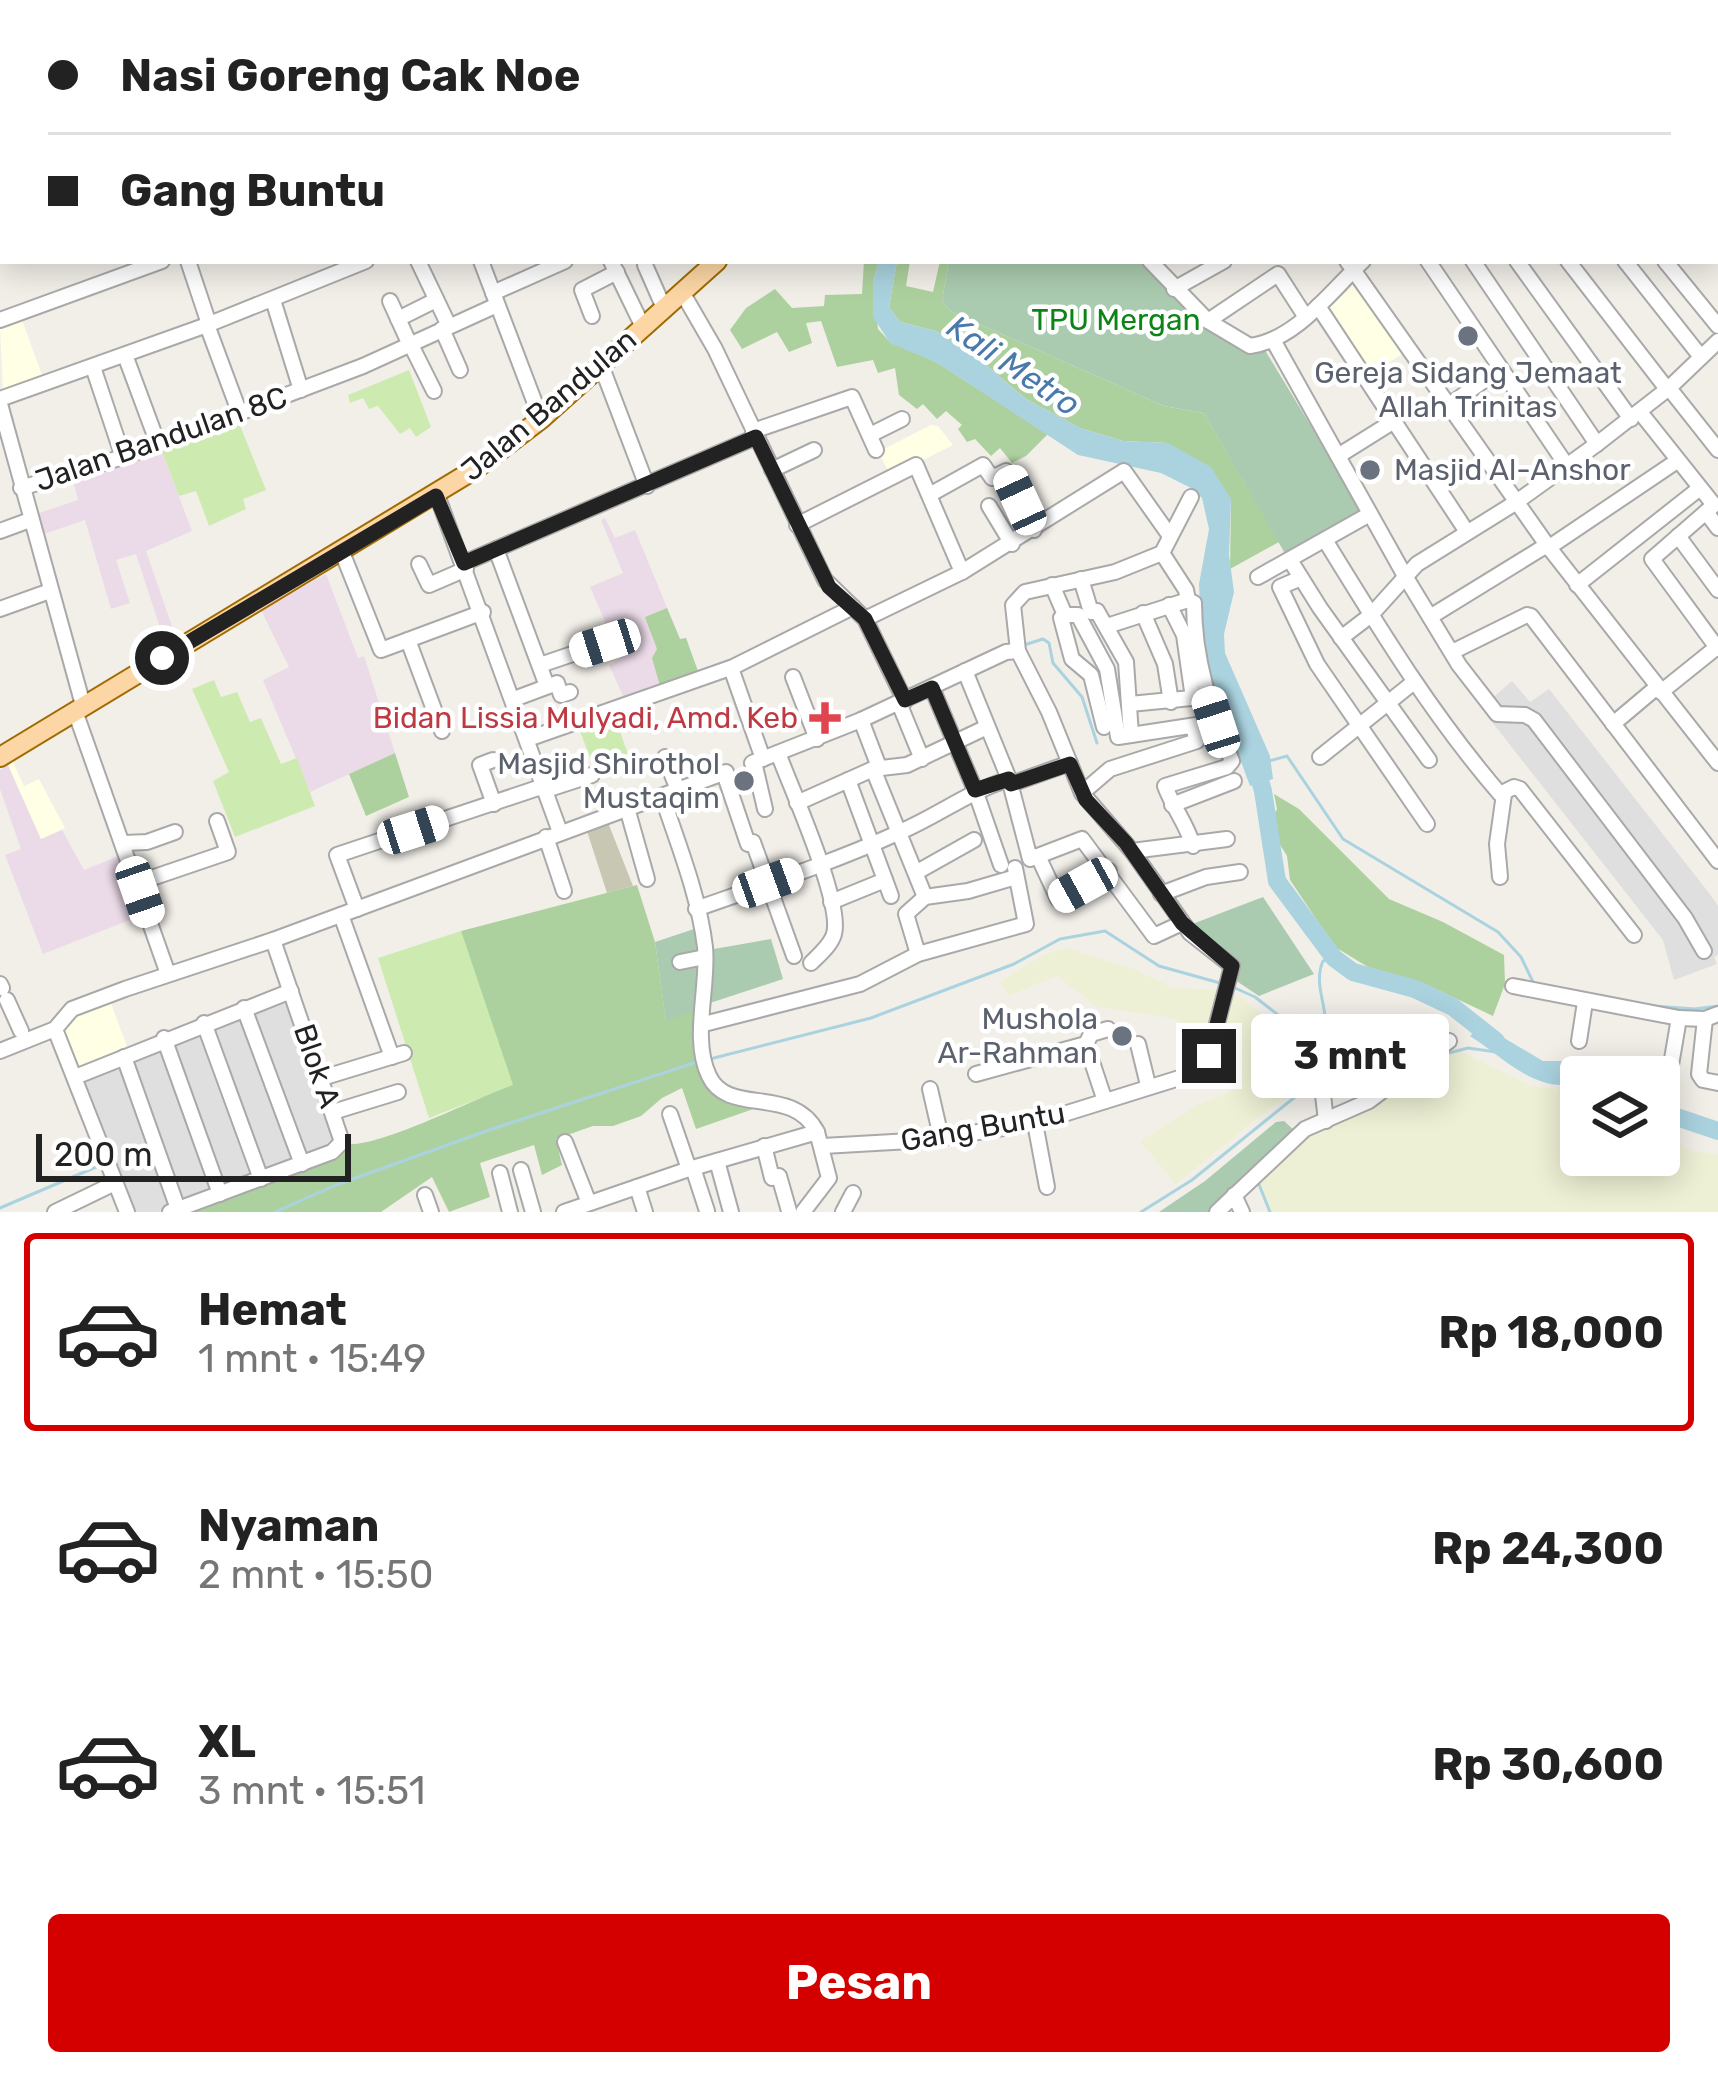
<!DOCTYPE html>
<html lang="id">
<head>
<meta charset="utf-8">
<style>
	:root { --surface:#fff; --page:#f6f6f6; --text:#222; --muted:#767676; --line:#e0e0e0; --accent:#d40000 }
	body { margin:0; font-family:Rubik,sans-serif; background:var(--page); color:var(--text); height:100vh; display:flex; flex-direction:column; font-size:45px; white-space:nowrap }
	* { box-sizing:border-box; margin:0 }
	p { font-size:39px; color:var(--muted) }
	.icon { flex:none; width:66px; height:66px; fill:none; stroke:currentColor; stroke-width:2; stroke-linecap:round; stroke-linejoin:round }
	.map { position:relative; height:1212px; overflow:hidden }
	.panel { display:flex; flex-direction:column; background:var(--surface); flex:1 }
	.panel>* { flex:none }
	.guide { position:absolute; left:0px; top:0px; width:1719px; height:264px; box-shadow:0 6px 30px #0003; display:grid; align-content:center; height:264px; padding:0 48px; background:var(--surface) }
	.buttons { position:absolute; left:1560px; top:1056px; display:grid; gap:24px }
	.buttons a { display:grid; place-items:center; width:120px; height:120px; border-radius:12px; background:var(--surface); box-shadow:0 6px 30px #0003; font-size:60px }
	.scale { position:absolute; left:36px; bottom:30px; width:315px; box-sizing:border-box; padding-left:12px; border:6px solid #222; border-top:0; font-size:33px; line-height:42px; white-space:nowrap; color:#222; -webkit-text-stroke:9px #fff; paint-order:stroke }
	.end { position:absolute; width:54px; height:54px; margin:-27px; border:15px solid #222; background:#fff; box-shadow:0 0 0 6px #fff }
	.from { border-radius:50% }
	.bubble { position:absolute; height:84px; border-radius:12px; background:var(--surface); box-shadow:0 6px 30px #0003; font-size:39px; font-weight:700; line-height:84px; text-align:center }
	.car { position:absolute; width:36px; height:72px; margin:-36px -18px; border-radius:15px; box-shadow:0 0 9px 3px #0007; background:linear-gradient(#fff 24%,#345 0 40%,#fff 0 76%,#345 0 86%,#fff 0) }
	.guide b { display:flex; align-items:center; gap:42px; height:114px; font-size:45px }
	.guide b+b { border-top:3px solid var(--line) }
	.guide i { width:30px; height:30px; background:var(--text) }
	ul { padding:21px 0 0; list-style:none }
	li { display:flex; align-items:center; gap:36px; height:198px; margin:0 24px 18px; padding:0 24px; border:6px solid transparent; border-radius:12px }
	li div { flex:1 }
	li b { display:block; font-size:45px }
	li em { font-style:normal; font-weight:700 }
	li.active { border-color:var(--accent) }
	li>.icon { width:108px; height:108px; stroke-width:1.5 }
	.cta { display:flex; gap:24px; margin-top:auto; padding:24px 48px }
	.cta a { flex:1; height:138px; border-radius:12px; background:var(--accent); color:#fff; font-size:48px; font-weight:700; line-height:138px; text-align:center }
	.map>svg:first-child { display:block }
</style>
</head>
<body>
<div class="map">
<svg width="1718" height="1212" viewBox="0 0 1718 1212">
	<rect width="100%" height="100%" fill="#f2efe9"/>
	<g fill="#e0dfdf">
		<polygon points="1512,681 1530,702 1549,689 1709,893 1718,906 1718,955 1714,957 1717,964 1674,980 1663,940 1481,708"/>
		<polygon points="289,996 340,1141 328,1152 159,1212 131,1212 81,1079"/>
	</g>
	<g fill="#ebdbe8">
		<polygon points="162,452 192,531 146,551 175,635 164,640 136,554 116,560 130,603 111,609 85,520 38,536 33,515 78,500 73,479"/>
		<polygon points="605,518 615,538 635,530 680,639 686,638 699,674 650,686 624,698 609,665 621,658 590,587 623,573 601,520"/>
		<polygon points="326,574 358,658 364,656 395,753 310,792 263,680 289,667 261,610"/>
		<polygon points="8,765 41,839 62,830 84,870 124,854 145,914 43,954 5,855 21,849 0,789 0,770"/>
	</g>
	<g fill="#ffffe5">
		<polygon points="1354,280 1407,351 1370,374 1326,308"/>
		<polygon points="21,317 43,378 3,393 0,325"/>
		<polygon points="931,425 938,426 953,445 891,476 878,452"/>
		<polygon points="13,762 24,786 39,779 65,828 41,839 8,765"/>
		<polygon points="109,998 129,1052 76,1072 59,1031 69,1016"/>
	</g>
	<polygon fill="#c7c7b4" points="607,820 633,886 607,893 586,828"/>
	<g fill="#eef0d5">
		<polygon points="1067,948 1134,969 1174,988 1223,990 1209,1032 1166,1017 1097,1007 1057,976 1008,996 1000,982 1043,955"/>
		<polygon points="1228,992 1243,998 1280,1031 1296,1088 1176,1184 1140,1141 1198,1105 1231,1091 1241,1064 1232,1051 1214,1036"/>
		<polygon points="1460,1051 1531,1086 1556,1089 1581,1083 1581,1155 1659,1155 1659,1129 1691,1151 1718,1154 1718,1212 1272,1212 1258,1184 1309,1133 1354,1116 1443,1053"/>
	</g>
	<g fill="#cdebb0">
		<polygon points="409,370 431,427 416,437 410,428 400,434 378,406 369,409 363,398 350,403 348,395"/>
		<polygon points="237,418 266,490 243,499 246,509 209,526 196,491 179,496 162,452"/>
		<polygon points="214,680 221,697 237,692 250,722 261,718 281,764 297,758 315,806 235,837 213,781 229,772 192,689"/>
		<polygon points="613,712 629,757 594,767 577,724"/>
		<polygon points="461,931 514,1085 429,1118 378,958"/>
	</g>
	<g fill="#add19e">
		<polygon points="864,261 879,261 873,282 878,329 890,342 936,362 1048,434 1026,456 1012,463 1000,448 991,456 975,439 967,442 958,429 962,425 946,411 937,419 923,404 917,409 899,395 895,368 878,373 873,360 837,367 821,321 806,323 812,343 789,352 777,332 742,349 730,330 746,308 775,289 792,308 824,306 825,295 862,294"/>
		<polygon points="897,261 910,261 906,286 933,292 940,261 949,261 942,300 950,311 1164,406 1204,413 1279,542 1230,569 1231,499 1168,443 1123,441 1080,428 1026,399 974,355 936,331 900,322 889,307"/>
		<polygon points="667,608 680,639 686,638 699,674 660,686 652,658 657,649 645,617"/>
		<polygon points="395,753 409,797 366,816 349,774"/>
		<polygon points="1274,794 1299,809 1389,899 1443,922 1504,955 1505,984 1493,1016 1423,983 1368,967 1335,947 1290,880 1287,856 1268,825 1277,809"/>
		<path d="M637,885L655,942L666,1020L698,1010L703,1079L714,1092L762,1106L696,1129L682,1088L662,1098L641,1116L613,1126H593L556,1139L562,1165L542,1175L534,1145L480,1163L490,1197L449,1212L432,1177L381,1212H184L346,1144C380,1148 475,1098 513,1085L461,931Z"/>
	</g>
	<g fill="#aacbaf">
		<polygon points="949,261 1144,261 1185,305 1263,347 1363,512 1287,557 1204,413 1164,406 950,311 942,300"/>
		<polygon points="1263,897 1314,974 1259,996 1232,978 1187,926"/>
		<polygon points="697,928 698,1010 666,1021 655,942"/>
		<polygon points="771,939 783,979 707,1004 708,950"/>
		<polygon points="1284,1121 1295,1131 1212,1212 1159,1212 1205,1181 1276,1122"/>
	</g>
	<g fill="#aad3df">
		<polygon points="879,261 897,261 889,307 900,322 936,331 974,355 1026,399 1080,428 1123,441 1168,443 1211,467 1231,499 1229,555 1234,592 1224,634 1225,653 1270,756 1273,779 1250,786 1202,656 1199,584 1209,529 1202,498 1191,488 1161,473 1078,455 936,362 890,343 873,317 873,282"/>
		<path d="M1482,1025L1543,1061L1568,1063L1564,1085C1528,1086 1499,1054 1470,1036Z"/>
	</g>
	<g fill="none" stroke-linecap="round" stroke-linejoin="round">
		<g stroke="#aad3df" stroke-width="3">
			<polyline points="1550,3 1553,0"/>
			<polyline points="1021,646 1043,639 1049,643 1053,663 1082,697 1097,743"/>
			<polyline points="1269,761 1287,756 1343,839 1498,932 1521,957 1533,982"/>
			<path d="M1235,988L1255,997L1308,1038L1317,1040C1338,1018 1310,991 1323,961L1334,958"/>
			<polyline points="1653,1006 1695,1009 1718,1006"/>
			<polyline points="1441,1055 1468,1048 1496,1052"/>
			<polyline points="706,1060 871,1018 1014,964 1060,939 1105,931 1159,966 1220,983"/>
			<polyline points="1258,1182 1270,1212"/>
			<polyline points="0,1208 103,1164"/>
			<polyline points="275,1212 336,1185 492,1129 697,1062"/>
			<polyline points="1141,1212 1192,1180 1295,1097 1303,1081 1289,1040 1289,1026"/>
		</g>
		<g stroke="#aad3df" stroke-width="18">
			<polyline points="1254,759 1263,791 1277,881 1334,958 1353,972 1415,989 1453,1007 1496,1041"/>
			<polyline points="1545,1070 1602,1070 1621,1077"/>
			<polyline points="1659,1111 1718,1131"/>
		</g>
		<defs>
			<g id="minor">
				<polyline points="1051,0 1053,3"/>
				<polyline points="1152,0 1154,3"/>
				<polyline points="1282,0 1284,3"/>
				<polyline points="1540,0 1542,3"/>
				<polyline points="1631,0 1633,3"/>
				<polyline points="1657,0 1659,3"/>
				<polyline points="151,3 160,0"/>
				<polyline points="236,3 244,0"/>
				<polyline points="372,3 380,0"/>
				<polyline points="473,3 481,0"/>
				<polyline points="529,3 533,0"/>
				<polyline points="589,3 589,0"/>
				<polyline points="1104,3 1108,0"/>
				<polyline points="1206,3 1210,0"/>
				<polyline points="1339,3 1344,0"/>
				<polyline points="1503,3 1506,0"/>
				<polyline points="1716,70 1718,72"/>
				<polyline points="0,89 3,88"/>
				<polyline points="1716,131 1718,134"/>
				<polyline points="0,138 3,136"/>
				<polyline points="0,187 3,185"/>
				<polyline points="1716,225 1718,227"/>
				<polyline points="0,240 3,239"/>
				<polyline points="188,261 209,324"/>
				<polyline points="418,261 449,326"/>
				<polyline points="481,261 541,419"/>
				<polyline points="611,261 643,327"/>
				<path d="M1150,261L1208,321L1250,346C1296,340 1331,291 1363,261"/>
				<polyline points="1347,261 1547,545 1430,617"/>
				<polyline points="1428,261 1567,466"/>
				<polyline points="1473,261 1597,444"/>
				<polyline points="1517,261 1631,419"/>
				<polyline points="1568,261 1667,389"/>
				<polyline points="1625,261 1701,357"/>
				<polyline points="1665,261 1718,326"/>
				<polyline points="645,265 664,308"/>
				<polyline points="1174,289 1224,261"/>
				<polyline points="682,292 715,349 825,580 865,619 905,701"/>
				<polyline points="493,293 565,261"/>
				<polyline points="273,300 301,390"/>
				<polyline points="390,301 410,345"/>
				<polyline points="1318,306 1467,532"/>
				<polyline points="592,316 582,290 617,272"/>
				<polyline points="398,319 436,300"/>
				<polyline points="0,320 162,261"/>
				<polyline points="1208,321 1278,274 1305,316"/>
				<polyline points="207,325 240,414"/>
				<polyline points="442,329 460,370"/>
				<polyline points="1273,340 1405,576 1459,665 1497,714 1525,715 1534,720 1685,918 1704,951"/>
				<polyline points="411,345 434,391"/>
				<polyline points="125,355 158,444"/>
				<polyline points="601,365 647,486"/>
				<polyline points="93,367 123,457"/>
				<polyline points="1669,388 1718,450"/>
				<polyline points="0,399 207,325 366,261"/>
				<polyline points="0,404 83,705"/>
				<polyline points="1448,406 1483,381"/>
				<polyline points="1640,412 1714,505 1652,559 1718,649"/>
				<polyline points="753,431 852,397 876,450"/>
				<polyline points="870,435 902,419"/>
				<polyline points="1338,456 1394,421"/>
				<polyline points="772,470 814,450"/>
				<polyline points="21,488 123,457 363,366 497,305"/>
				<polyline points="931,494 983,465 992,478 1006,471 1034,530"/>
				<polyline points="437,495 560,832"/>
				<polyline points="989,506 1012,544"/>
				<polyline points="1706,512 1718,528"/>
				<polyline points="797,525 916,465 962,572"/>
				<polyline points="0,531 30,520"/>
				<polyline points="1678,536 1718,590"/>
				<path d="M1325,540C1379,628 1432,715 1500,794L1514,787L1520,789L1634,935"/>
				<polyline points="1547,545 1718,763"/>
				<polyline points="1548,548 1677,461"/>
				<polyline points="496,549 547,686"/>
				<polyline points="342,552 381,650 408,640"/>
				<polyline points="1290,560 1320,608 1429,760"/>
				<polyline points="464,563 756,437"/>
				<polyline points="419,564 429,585 466,569"/>
				<polyline points="1258,577 1370,514"/>
				<polyline points="1301,578 1280,587 1317,664 1427,824"/>
				<polyline points="1081,579 1091,612 1097,611 1126,662 1131,735"/>
				<polyline points="1052,585 1065,615 1078,615 1107,669 1118,737 1216,722"/>
				<polyline points="1577,585 1700,488"/>
				<path d="M1188,600L1194,603C1194,659 1210,709 1232,761L1227,767L1165,786C1173,808 1187,824 1193,846"/>
				<polyline points="1169,605 1184,635 1193,698"/>
				<polyline points="0,609 50,591"/>
				<polyline points="1143,613 1165,664 1171,702"/>
				<polyline points="1065,615 1061,618 1072,659 1091,675 1104,727"/>
				<polyline points="865,619 962,572 1124,471 1170,536"/>
				<polyline points="1107,626 1188,600 1186,590 1162,553"/>
				<polyline points="1341,638 1371,615 1417,564 1515,503 1597,444 1669,388 1718,341"/>
				<polyline points="1452,652 1527,615 1531,616 1718,861"/>
				<polyline points="540,665 605,643"/>
				<polyline points="731,668 763,759"/>
				<polyline points="965,671 1009,779 1030,859 1082,839 1154,936 1182,923"/>
				<polyline points="793,677 817,739"/>
				<polyline points="932,688 975,790 1001,865"/>
				<polyline points="1661,692 1717,647"/>
				<polyline points="514,699 557,683 561,695 570,692"/>
				<polyline points="899,703 922,759"/>
				<polyline points="1130,704 1202,697"/>
				<polyline points="75,711 168,974"/>
				<polyline points="861,720 879,767"/>
				<polyline points="1613,724 1657,687"/>
				<polyline points="442,731 408,640 483,612"/>
				<polyline points="528,739 733,667 853,607"/>
				<path d="M778,753C791,788 843,903 834,934C831,945 819,955 811,963"/>
				<polyline points="665,757 678,790"/>
				<polyline points="1320,757 1414,682"/>
				<polyline points="493,760 480,765 494,804"/>
				<polyline points="754,762 765,809"/>
				<polyline points="752,763 861,720 1006,652 1018,651"/>
				<polyline points="724,773 748,844 753,842 794,956"/>
				<polyline points="848,780 891,896"/>
				<polyline points="1011,784 1070,763"/>
				<polyline points="546,790 592,775"/>
				<polyline points="1082,793 1110,769 1197,741 1193,727"/>
				<path d="M662,796C678,844 699,896 705,947C709,986 691,1039 709,1076C728,1117 792,1084 817,1132"/>
				<polyline points="797,803 873,769"/>
				<polyline points="1172,805 1234,781"/>
				<polyline points="627,808 647,879"/>
				<polyline points="546,837 564,891"/>
				<polyline points="125,843 147,842 175,832"/>
				<polyline points="1132,851 1227,839"/>
				<polyline points="1038,856 1058,899 1109,871"/>
				<polyline points="917,872 974,840"/>
				<polyline points="1500,877 1497,844 1504,794"/>
				<polyline points="137,883 228,852 217,821"/>
				<polyline points="1161,894 1206,877 1240,872"/>
				<polyline points="925,897 873,769 907,765 987,727"/>
				<polyline points="831,902 885,880"/>
				<polyline points="357,909 337,855 544,786"/>
				<path d="M696,909C764,885 834,862 900,832C941,814 966,793 1009,779"/>
				<polyline points="341,915 392,1057"/>
				<polyline points="918,954 906,914 925,897 968,891 1016,877"/>
				<polyline points="680,962 705,957"/>
				<polyline points="0,984 2,988"/>
				<polyline points="1513,986 1679,1018 1705,1019 1718,1014"/>
				<polyline points="7,1000 21,1031"/>
				<polyline points="244,1008 302,1164"/>
				<polyline points="1705,1019 1699,1074 1703,1080 1718,1083"/>
				<polyline points="204,1023 261,1179"/>
				<polyline points="704,1024 860,984 918,954 1026,924 1015,868"/>
				<polyline points="1346,1026 1389,1088"/>
				<polyline points="55,1029 127,1212"/>
				<polyline points="164,1038 220,1194"/>
				<polyline points="1579,1041 1585,1002"/>
				<polyline points="1138,1044 1148,1085"/>
				<polyline points="0,1051 55,1029 72,1009 125,989 273,940 726,772"/>
				<polyline points="124,1057 178,1209"/>
				<polyline points="1671,1065 1679,1018"/>
				<polyline points="976,1074 1086,1044"/>
				<polyline points="75,1077 291,991"/>
				<polyline points="322,1078 404,1053"/>
				<polyline points="930,1089 941,1137"/>
				<polyline points="1105,1101 1086,1044 1091,1034 1108,1029"/>
				<polyline points="333,1112 398,1092"/>
				<polyline points="670,1114 689,1169"/>
				<polyline points="1326,1121 1322,1086 1408,1029"/>
				<polyline points="1035,1123 1047,1187"/>
				<polyline points="565,1142 589,1203"/>
				<polyline points="764,1146 772,1178 779,1176 789,1211"/>
				<polyline points="823,1146 928,1140 1035,1123 1205,1070 1232,966 1190,933 1132,851 1082,793 1049,712 1018,651 1013,605 1025,592 1115,572 1162,553 1191,497"/>
				<polyline points="717,1161 731,1212"/>
				<polyline points="693,1168 707,1211"/>
				<polyline points="521,1170 533,1212"/>
				<polyline points="500,1173 510,1212"/>
				<polyline points="637,1187 645,1212"/>
				<polyline points="425,1195 431,1212"/>
				<polyline points="1234,1195 1242,1212"/>
				<polyline points="55,1212 115,1183"/>
				<polyline points="170,1212 332,1152 342,1142 273,940"/>
				<polyline points="564,1212 689,1169 817,1132 829,1178 803,1212"/>
				<polyline points="843,1212 853,1193"/>
				<polyline points="1217,1212 1305,1129 1369,1101 1449,1041"/>
			</g>
			<g id="major">
				<polyline points="1027,3 1029,0"/>
				<polyline points="0,757 477,468 541,419 717,261"/>
			</g>
		</defs>
		<use href="#minor" stroke="#a9a9a9" stroke-width="18"/>
		<use href="#major" stroke="#a06b00" stroke-width="22"/>
		<use href="#minor" stroke="#fff" stroke-width="14"/>
		<use href="#major" stroke="#fcd6a4" stroke-width="18"/>
	</g>
	<g fill="none" stroke-linecap="round" stroke-linejoin="round">
		<polyline stroke="#222" stroke-width="15" points="162,658 436,496 464,563 756,437 829,587 865,619 905,700 932,688 975,790 1009,779 1011,784 1070,764 1086,800 1126,843 1182,923 1232,966 1209,1056"/>
	</g>
	<g fill="#6b7280" stroke="#fff" stroke-width="4.5">
		<circle cx="1468" cy="336" r="12"/>
		<circle cx="1370" cy="470" r="12"/>
		<circle cx="744" cy="781" r="12"/>
		<circle cx="1122" cy="1036" r="12"/>
	</g>
	<path fill="#e0444e" stroke="#fff" stroke-width="4.5" d="M819 700h12v12h12v12h-12v12h-12v-12h-12v-12h12z"/>
	<g text-anchor="middle" stroke-width="9" stroke-linejoin="round" paint-order="stroke">
		<g font-size="30" fill="#0c8416" stroke="#fff">
			<text x="1116" y="330">TPU Mergan</text>
		</g>
		<g font-size="30" fill="#5b616d" stroke="#fff" text-anchor="end">
			<text x="1468" y="383" text-anchor="middle">Gereja Sidang Jemaat<tspan x="1468" dy="34">Allah Trinitas</tspan></text>
			<text x="1394" y="480" text-anchor="start">Masjid Al-Anshor</text>
			<text x="720" y="774">Masjid Shirothol<tspan x="720" dy="34">Mustaqim</tspan></text>
			<text x="1098" y="1029">Mushola<tspan x="1098" dy="34">Ar-Rahman</tspan></text>
		</g>
		<g font-size="30" fill="#222" stroke="#fff">
			<text transform="translate(549 405) rotate(-40)" y="10">Jalan Bandulan</text>
			<text transform="translate(161 439) rotate(-19)" y="10">Jalan Bandulan 8C</text>
			<text transform="translate(317 1066) rotate(71)" y="10">Blok A</text>
			<text transform="translate(983 1127) rotate(-10)" y="10">Gang Buntu</text>
		</g>
		<g font-size="30" fill="#be3a42" stroke="#fff" text-anchor="end">
			<text x="798" y="728">Bidan Lissia Mulyadi, Amd. Keb</text>
		</g>
		<g font-size="33" font-style="italic" fill="#4a7aab" stroke="#fff">
			<text transform="translate(1014 365) rotate(34)" y="12">Kali Metro</text>
		</g>
	</g>
</svg>
<div class="buttons">
<a><svg class="icon" aria-label="layers" viewBox="0 0 24 24"><path d="M12 4l9 5-9 5-9-5zM3 14l9 5 9-5"/></svg></a>
</div>
<div class="scale">200 m</div>
<i class="end from" style="left:162px;top:658px"></i>
<i class="end" style="left:1209px;top:1056px"></i>
<div class="bubble" style="left:1251px;top:1014px;width:198px">3 mnt</div>
<i class="car" style="left:1020px;top:500px;rotate:335deg"></i>
<i class="car" style="left:605px;top:643px;rotate:252deg"></i>
<i class="car" style="left:1216px;top:722px;rotate:342deg"></i>
<i class="car" style="left:413px;top:830px;rotate:72deg"></i>
<i class="car" style="left:768px;top:883px;rotate:70deg"></i>
<i class="car" style="left:1083px;top:885px;rotate:241deg"></i>
<i class="car" style="left:140px;top:892px;rotate:161deg"></i>
<div class="guide">
<b><i class="from"></i>Nasi Goreng Cak Noe</b>
<b><i></i>Gang Buntu</b>
</div>
</div>
<section class="panel">
<ul>
<li class="active"><svg class="icon" aria-label="car" viewBox="0 0 24 24"><path d="M5 17H2v-5l4-1 3-4h7l3 4 3 1v5h-3M9 17h6M6 11h13"/><circle cx="7" cy="17" r="2"/><circle cx="17" cy="17" r="2"/></svg><div><b>Hemat</b><p>1 mnt · 15:49</p></div><em>Rp 18,000</em></li>
<li><svg class="icon" aria-label="car" viewBox="0 0 24 24"><path d="M5 17H2v-5l4-1 3-4h7l3 4 3 1v5h-3M9 17h6M6 11h13"/><circle cx="7" cy="17" r="2"/><circle cx="17" cy="17" r="2"/></svg><div><b>Nyaman</b><p>2 mnt · 15:50</p></div><em>Rp 24,300</em></li>
<li><svg class="icon" aria-label="car" viewBox="0 0 24 24"><path d="M5 17H2v-5l4-1 3-4h7l3 4 3 1v5h-3M9 17h6M6 11h13"/><circle cx="7" cy="17" r="2"/><circle cx="17" cy="17" r="2"/></svg><div><b>XL</b><p>3 mnt · 15:51</p></div><em>Rp 30,600</em></li>
</ul>
<div class="cta"><a>Pesan</a></div>
</section>
</body>
</html>
